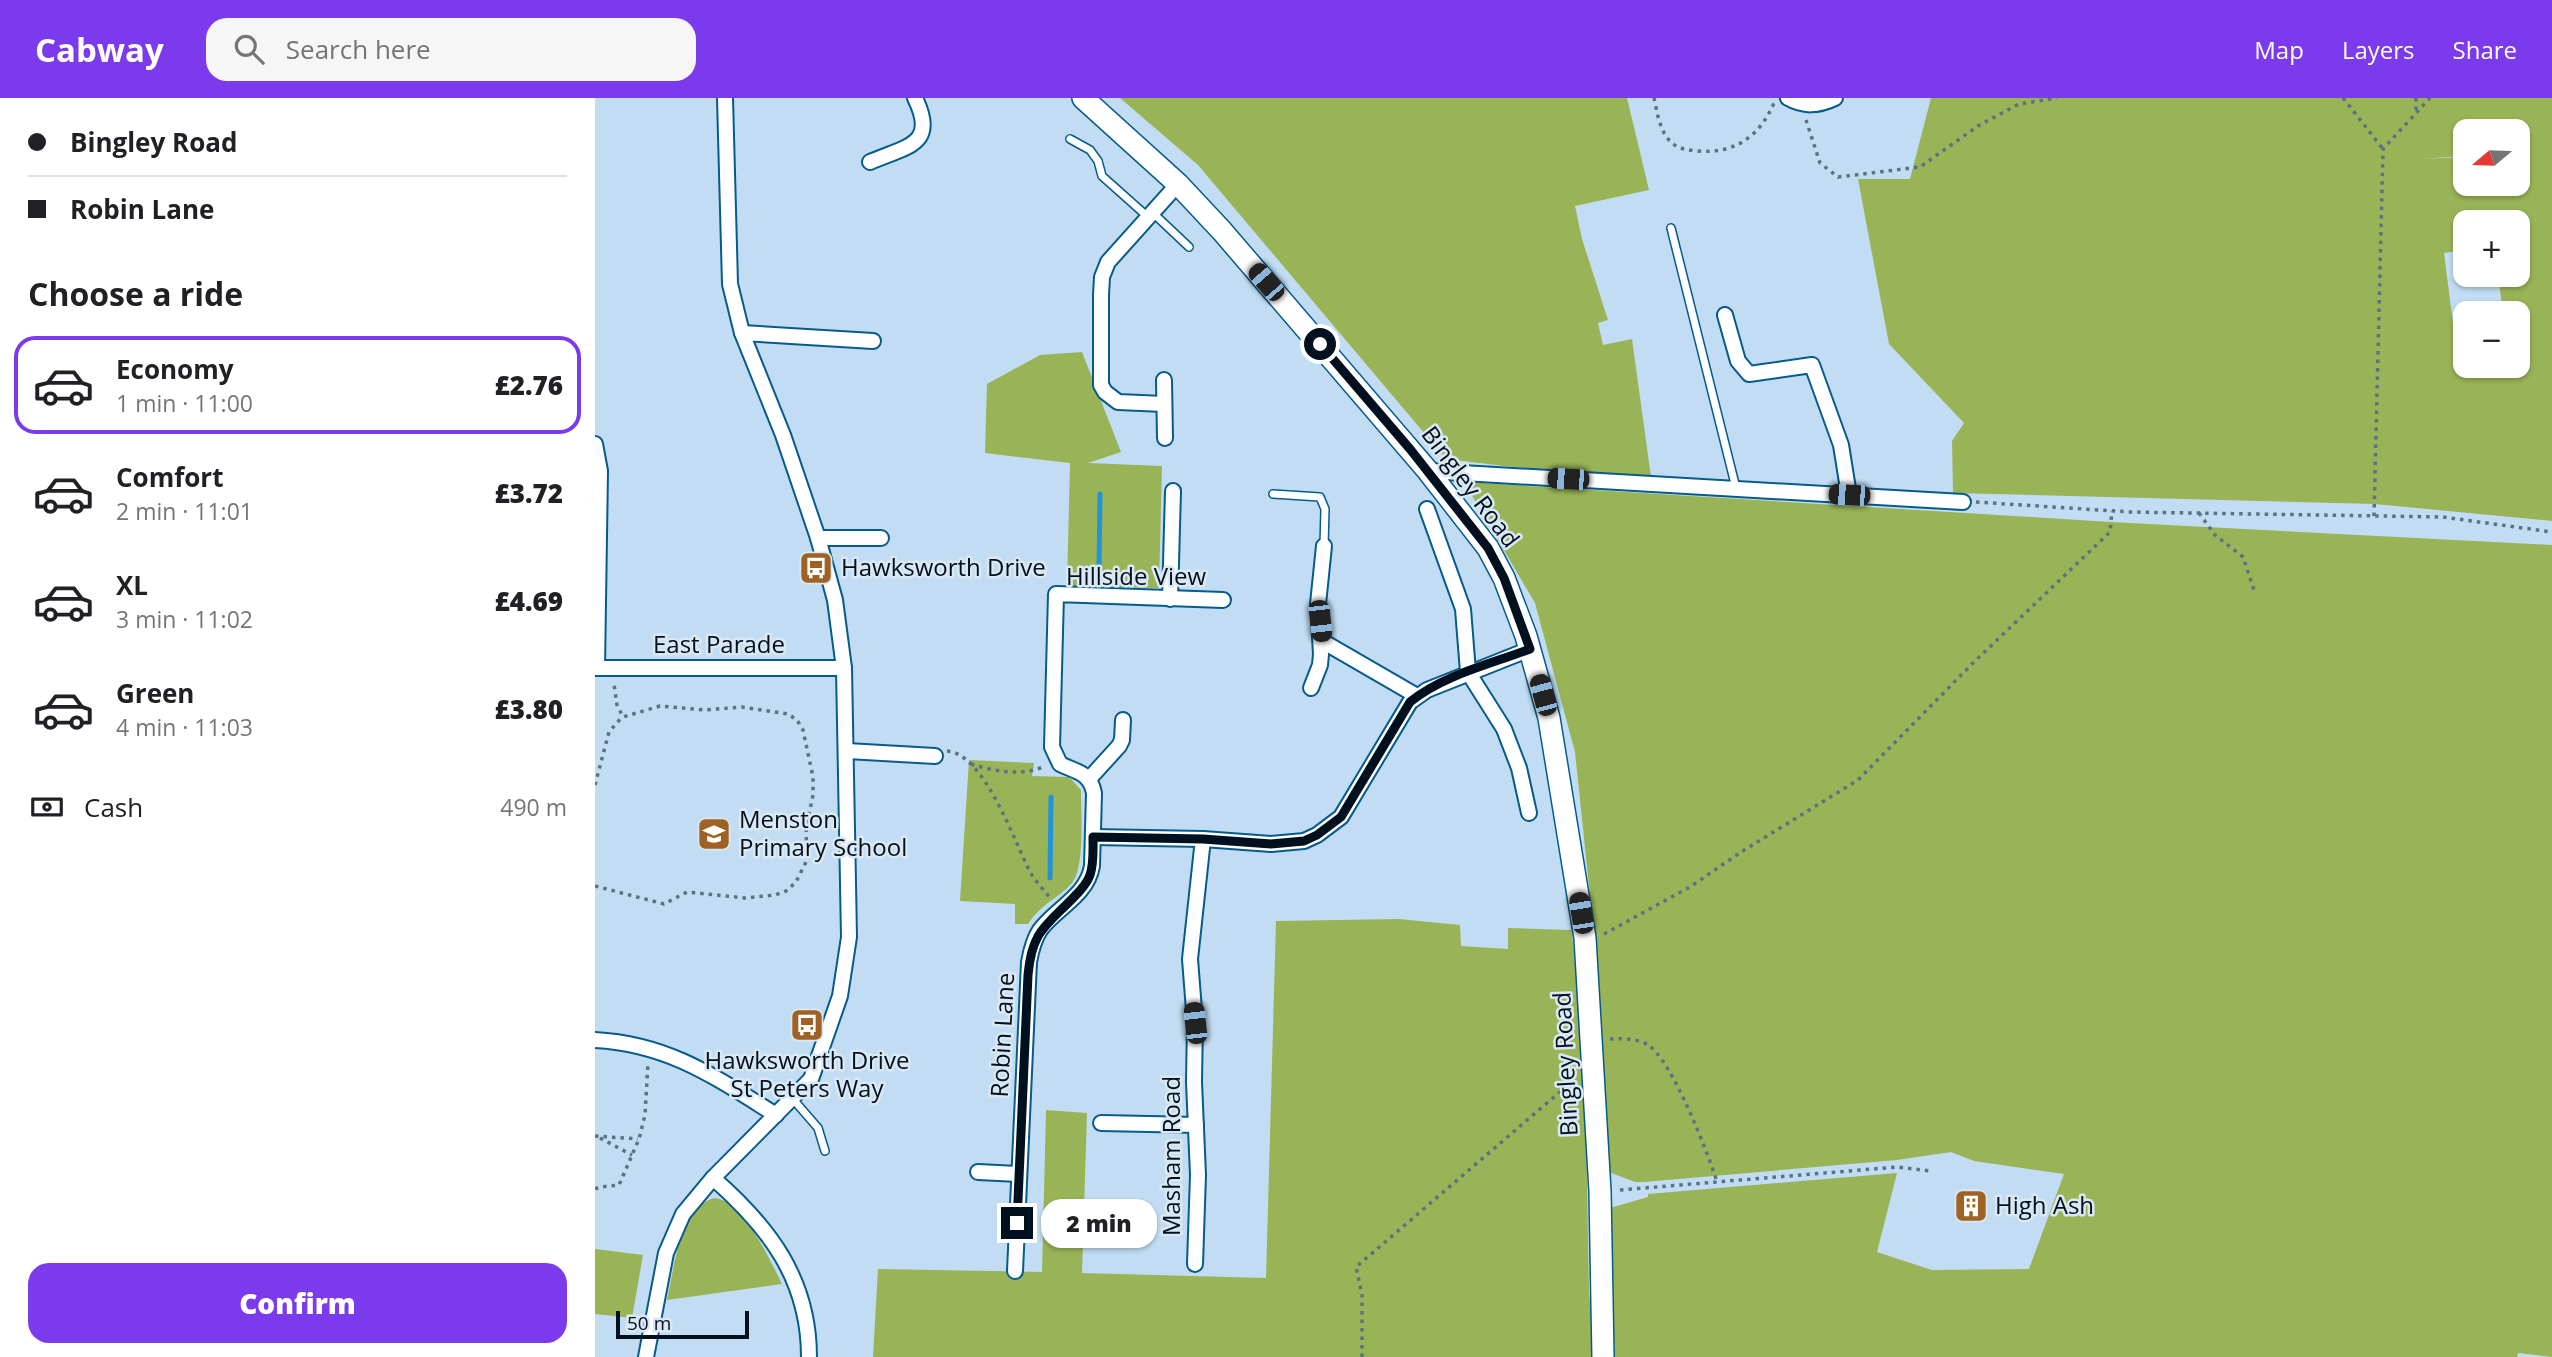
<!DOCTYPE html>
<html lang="en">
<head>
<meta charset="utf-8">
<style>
	:root { --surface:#fff; --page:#f6f6f6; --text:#202124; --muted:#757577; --line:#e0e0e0; --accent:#7c3aed }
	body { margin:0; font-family:"Open Sans",sans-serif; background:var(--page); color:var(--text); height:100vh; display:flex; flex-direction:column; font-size:26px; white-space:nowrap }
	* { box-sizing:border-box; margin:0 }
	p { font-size:23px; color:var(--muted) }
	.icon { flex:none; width:38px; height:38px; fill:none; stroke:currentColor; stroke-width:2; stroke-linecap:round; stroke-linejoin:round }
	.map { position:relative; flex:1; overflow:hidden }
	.sheet { display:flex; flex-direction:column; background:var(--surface); width:595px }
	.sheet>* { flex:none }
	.hud { display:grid; align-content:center; height:154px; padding:0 28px; background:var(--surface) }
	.needle { width:46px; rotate:251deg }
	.fabs { position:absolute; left:1858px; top:21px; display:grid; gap:14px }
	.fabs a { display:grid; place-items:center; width:77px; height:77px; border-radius:14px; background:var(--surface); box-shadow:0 2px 5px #0004; font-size:35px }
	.scale { position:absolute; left:21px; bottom:18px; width:133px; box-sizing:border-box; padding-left:7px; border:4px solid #00101f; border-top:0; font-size:19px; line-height:24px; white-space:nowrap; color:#00101f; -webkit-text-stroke:5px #dae8f3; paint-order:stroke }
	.end { position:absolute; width:32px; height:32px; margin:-16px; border:9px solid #00101f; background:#fff; box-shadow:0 0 0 4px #fff }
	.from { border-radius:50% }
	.bubble { position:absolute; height:49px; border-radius:21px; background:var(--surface); box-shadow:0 2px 5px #0004; font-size:23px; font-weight:800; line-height:49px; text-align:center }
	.car { position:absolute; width:21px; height:42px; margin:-21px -10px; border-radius:9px; box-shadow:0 0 5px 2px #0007; background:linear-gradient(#222 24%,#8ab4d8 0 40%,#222 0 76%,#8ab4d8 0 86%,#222 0) }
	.hud b { display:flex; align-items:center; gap:24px; height:66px; font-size:26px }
	.hud b+b { border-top:2px solid var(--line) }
	.hud i { width:18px; height:18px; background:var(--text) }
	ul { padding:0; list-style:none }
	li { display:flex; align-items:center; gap:21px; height:98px; margin:0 14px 10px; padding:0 14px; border:4px solid transparent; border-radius:21px }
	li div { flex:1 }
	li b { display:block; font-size:26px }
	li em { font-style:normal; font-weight:800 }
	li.active { border-color:var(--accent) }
	li>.icon { width:63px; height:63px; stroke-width:1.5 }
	h2 { padding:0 28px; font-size:32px; line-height:84px }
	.pay { display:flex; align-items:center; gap:18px; height:77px; padding:0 28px; font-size:26px }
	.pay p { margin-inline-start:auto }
	.button { display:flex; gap:14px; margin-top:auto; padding:14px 28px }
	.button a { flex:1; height:80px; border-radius:21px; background:var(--accent); color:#fff; font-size:28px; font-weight:800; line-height:80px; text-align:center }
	header { display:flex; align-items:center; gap:42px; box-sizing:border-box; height:98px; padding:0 35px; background:var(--accent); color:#fff }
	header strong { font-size:33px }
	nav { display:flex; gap:38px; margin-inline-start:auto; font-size:24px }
	.search { width:490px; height:63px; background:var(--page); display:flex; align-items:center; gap:18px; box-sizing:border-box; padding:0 24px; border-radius:21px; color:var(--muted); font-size:26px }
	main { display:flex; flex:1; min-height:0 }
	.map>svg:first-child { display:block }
</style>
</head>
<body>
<header>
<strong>Cabway</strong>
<div class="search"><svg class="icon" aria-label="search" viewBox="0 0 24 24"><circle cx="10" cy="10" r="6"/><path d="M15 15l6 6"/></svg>Search here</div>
<nav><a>Map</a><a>Layers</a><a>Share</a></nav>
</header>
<main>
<section class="sheet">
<div class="hud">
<b><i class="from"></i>Bingley Road</b>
<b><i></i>Robin Lane</b>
</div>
<h2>Choose a ride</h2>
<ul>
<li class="active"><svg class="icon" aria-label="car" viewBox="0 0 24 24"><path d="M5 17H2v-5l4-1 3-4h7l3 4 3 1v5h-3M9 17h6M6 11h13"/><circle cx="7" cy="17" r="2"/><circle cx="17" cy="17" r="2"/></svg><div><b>Economy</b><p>1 min · 11:00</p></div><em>£2.76</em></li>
<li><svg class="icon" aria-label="car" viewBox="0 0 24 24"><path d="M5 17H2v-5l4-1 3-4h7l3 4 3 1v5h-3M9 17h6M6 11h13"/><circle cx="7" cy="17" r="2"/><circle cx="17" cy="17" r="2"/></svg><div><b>Comfort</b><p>2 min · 11:01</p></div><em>£3.72</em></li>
<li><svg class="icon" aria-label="car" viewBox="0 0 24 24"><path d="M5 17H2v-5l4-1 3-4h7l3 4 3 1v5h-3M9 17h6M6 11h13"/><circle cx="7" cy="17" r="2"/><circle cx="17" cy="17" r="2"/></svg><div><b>XL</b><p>3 min · 11:02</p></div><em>£4.69</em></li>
<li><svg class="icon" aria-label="car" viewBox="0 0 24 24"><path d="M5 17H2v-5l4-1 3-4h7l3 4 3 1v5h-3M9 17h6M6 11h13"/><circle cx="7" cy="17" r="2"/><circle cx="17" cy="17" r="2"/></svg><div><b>Green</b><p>4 min · 11:03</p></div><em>£3.80</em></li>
</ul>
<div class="pay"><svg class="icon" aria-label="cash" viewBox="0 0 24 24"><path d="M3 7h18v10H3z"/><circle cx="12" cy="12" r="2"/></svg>Cash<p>490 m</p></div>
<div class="button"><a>Confirm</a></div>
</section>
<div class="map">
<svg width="1957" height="1259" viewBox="0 0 1957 1259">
	<rect width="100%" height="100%" fill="#c2ddf3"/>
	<g fill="#99b456" fill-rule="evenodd">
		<polygon points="525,0 1032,0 1054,92 980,108 987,141 1013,222 1003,225 1008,247 1037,241 1056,379 918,369 851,361 603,67"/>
		<path d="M1336,0H1957V423L1780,406L1358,395L1357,343L1369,325L1294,246L1263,81H1315ZM1871,33H1923V86H1871V59L1823,61L1871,58ZM1871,124H1923V177H1903L1908,215H1923V268H1871V257H1862L1849,155L1871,152Z"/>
		<polygon points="487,254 526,354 493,365 567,368 564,490 472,488 475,365 390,355 392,286 445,257"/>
		<polygon points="869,384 1516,424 1957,447 1957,1259 1923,1255 1922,1259 1017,1259 1008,1112 1053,1099 1053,1096 1302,1075 1282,1154 1337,1172 1434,1171 1469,1076 1379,1063 1356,1054 1302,1062 1049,1084 1040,1084 1011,1073 1000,845 980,654 940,505"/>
		<path d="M374,662L439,665L437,678L474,679L486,692C486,713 490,770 477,785C463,801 448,804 433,826H420V806L365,803Z"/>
		<polygon points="804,821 865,827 866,848 913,851 913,830 976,832 989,912 994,1195 1001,1259 278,1259 283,1171 447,1174 451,1012 492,1015 487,1175 671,1180 681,823"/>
		<path d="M119,1100C148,1102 175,1162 187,1186L72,1202C79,1171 84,1110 119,1100Z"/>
		<polygon points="0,1151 48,1157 37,1220 0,1216"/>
	</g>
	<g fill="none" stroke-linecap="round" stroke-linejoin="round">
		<g stroke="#2392d8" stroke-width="5">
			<polyline points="504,471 505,396"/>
			<polyline points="455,780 456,699"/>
		</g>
		<defs>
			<g id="lane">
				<polyline points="475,41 495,52 503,63 507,78 553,119"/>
				<polyline points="558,115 594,149"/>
				<polyline points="1076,130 1141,390"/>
				<polyline points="678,396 725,399 730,411 729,448"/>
				<polyline points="197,1000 223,1030 230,1053"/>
			</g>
			<g id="street">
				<path d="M1193,0C1209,9 1223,8 1240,0"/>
				<path d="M275,64C312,48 343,47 320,0"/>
				<polyline points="1130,217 1143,263 1154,276 1217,267 1246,347 1254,397"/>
				<polyline points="147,235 278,243"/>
				<polyline points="569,282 570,340"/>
				<polyline points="569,306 523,304 510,294 506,287 506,197 507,179 513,164 583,86"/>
				<polyline points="0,346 5,373 2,570"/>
				<polyline points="833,373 1368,404"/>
				<polyline points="832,411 868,511 873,574 909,631 924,670 934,715"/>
				<polyline points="223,440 286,440"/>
				<polyline points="575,501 578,393"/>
				<polyline points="727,543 822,598"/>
				<polyline points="0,570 249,570"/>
				<polyline points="716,590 725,567 726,556 723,506 729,448"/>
				<polyline points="252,653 340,658"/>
				<polyline points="494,681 524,648 527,642 528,622"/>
				<polyline points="498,739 608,741 676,746 709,743 722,737 746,719 815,604 832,592 935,551"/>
				<path d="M0,942C74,946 120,979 181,1017"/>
				<polyline points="506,1025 601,1027"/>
				<polyline points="383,1074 424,1076"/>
				<path d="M118,1080C174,1129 214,1181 214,1259"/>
				<polyline points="600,1166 603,1077 599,984 600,925 595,861 608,741"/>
				<path d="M420,1173L434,864C436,853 439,841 445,832C461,810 492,798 497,768L499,695C495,674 481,674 465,666L457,649L461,496L628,502"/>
				<polyline points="51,1259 71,1155 88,1116 118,1080 216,981 245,898 254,839 249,570 240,502 223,440 188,337 147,235 135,186 130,0"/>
			</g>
			<polyline id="secondary" points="488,0 583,86 627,133 833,373 893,450 909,480 931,538 954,620 990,840 1005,1093 1008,1259"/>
		</defs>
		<use href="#lane" stroke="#065b8c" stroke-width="10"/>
		<use href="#street" stroke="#065b8c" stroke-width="18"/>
		<use href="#secondary" stroke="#065b8c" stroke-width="24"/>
		<g stroke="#5c7184" stroke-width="3.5" stroke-dasharray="3.5 5" stroke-linecap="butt">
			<path d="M1059,0C1062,14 1065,35 1077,45C1084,51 1093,52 1102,53C1140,56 1164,39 1179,5"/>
			<polyline points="1748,0 1788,51"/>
			<polyline points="1821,0 1821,15"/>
			<polyline points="1211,22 1225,65 1243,79 1325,69 1383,28 1424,6 1462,0"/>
			<polyline points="1381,404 1535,414 1848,419 1957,434"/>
			<polyline points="1604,415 1620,437 1648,459 1659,492"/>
			<polyline points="1779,418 1788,51 1835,0"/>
			<path d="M352,653C389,655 420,745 435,774C441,784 449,792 455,800"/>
			<path d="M376,666C399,673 427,679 450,668"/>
			<polyline points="0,687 14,634 27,619"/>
			<polyline points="0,788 69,806 92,794 150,800 180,797 191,793 201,784 212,762 211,731 218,697 218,679 208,632 202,622 193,616 147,609 109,612 65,608 28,619 22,607 19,586"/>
			<polyline points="1009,836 1095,789 1146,754 1263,682 1377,566 1515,434 1517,413"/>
			<path d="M1015,941C1025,940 1045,941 1053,947C1077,962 1113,1055 1122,1084"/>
			<polyline points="0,1038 43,1041"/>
			<polyline points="5,1040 37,1057"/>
			<polyline points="0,1091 5,1089 24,1087 44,1041 50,1017 53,965"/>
			<polyline points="1025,1092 1302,1069 1336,1073"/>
			<polyline points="767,1259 767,1197 761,1169 980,981"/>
		</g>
		<use href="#lane" stroke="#fff" stroke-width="7"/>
		<use href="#street" stroke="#fff" stroke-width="14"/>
		<use href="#secondary" stroke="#fff" stroke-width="21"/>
	</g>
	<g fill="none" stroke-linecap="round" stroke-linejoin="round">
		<path stroke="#00101f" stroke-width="9" d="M422,1125L433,877C437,833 450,829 479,799C485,793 492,786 495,777C499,766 498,751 498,739L608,741L676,746L709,743L722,737L746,719L815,604C848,577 896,566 935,551L909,480L893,450L815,351L725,246"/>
	</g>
	<defs>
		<symbol id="bus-square" viewBox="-11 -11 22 22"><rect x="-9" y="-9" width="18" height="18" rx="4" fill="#9e6324" stroke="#dae8f3"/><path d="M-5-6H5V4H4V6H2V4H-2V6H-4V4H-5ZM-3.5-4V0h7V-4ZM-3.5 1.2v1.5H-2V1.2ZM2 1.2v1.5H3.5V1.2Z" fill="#fff"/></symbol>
		<symbol id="school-square" viewBox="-11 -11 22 22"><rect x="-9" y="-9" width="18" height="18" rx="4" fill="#9e6324" stroke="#dae8f3"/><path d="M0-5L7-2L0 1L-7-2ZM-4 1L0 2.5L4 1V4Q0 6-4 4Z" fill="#fff"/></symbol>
		<symbol id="building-square" viewBox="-11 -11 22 22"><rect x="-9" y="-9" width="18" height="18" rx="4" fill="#9e6324" stroke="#dae8f3"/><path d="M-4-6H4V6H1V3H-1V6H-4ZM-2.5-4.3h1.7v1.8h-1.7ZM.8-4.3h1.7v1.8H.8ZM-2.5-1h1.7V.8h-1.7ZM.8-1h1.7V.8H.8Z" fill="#fff"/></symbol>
	</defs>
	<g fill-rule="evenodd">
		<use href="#bus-square" x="202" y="451" width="38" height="38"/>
		<use href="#school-square" x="100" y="717" width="38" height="38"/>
		<use href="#bus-square" x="193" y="908" width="38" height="38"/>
		<use href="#building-square" x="1357" y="1089" width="38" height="38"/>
	</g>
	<g text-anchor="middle" stroke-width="5" stroke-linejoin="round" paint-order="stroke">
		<g font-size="24" fill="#00101f" stroke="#dae8f3">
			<text transform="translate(875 389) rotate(53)" y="8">Bingley Road</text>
			<text x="541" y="487">Hillside View</text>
			<text x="124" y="555">East Parade</text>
			<text transform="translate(408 937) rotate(-87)" y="8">Robin Lane</text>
			<text transform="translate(971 966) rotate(-93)" y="8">Bingley Road</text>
			<text transform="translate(577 1058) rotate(-90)" y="8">Masham Road</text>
		</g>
		<g font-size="24" fill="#00101f" stroke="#dae8f3" text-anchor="start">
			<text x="246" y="478">Hawksworth Drive</text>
			<text x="144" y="730">Menston<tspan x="144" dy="28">Primary School</tspan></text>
			<text x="212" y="971" text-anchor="middle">Hawksworth Drive<tspan x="212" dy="28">St Peters Way</tspan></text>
			<text x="1400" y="1116">High Ash</text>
		</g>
	</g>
</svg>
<div class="fabs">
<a><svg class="needle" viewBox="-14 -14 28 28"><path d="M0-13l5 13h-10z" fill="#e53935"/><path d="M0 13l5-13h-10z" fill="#757577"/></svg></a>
<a>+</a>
<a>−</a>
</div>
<div class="scale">50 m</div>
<i class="end from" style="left:725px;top:246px"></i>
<i class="end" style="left:422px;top:1125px"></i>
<div class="bubble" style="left:446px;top:1101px;width:116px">2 min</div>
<i class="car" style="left:671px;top:184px;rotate:319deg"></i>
<i class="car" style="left:973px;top:381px;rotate:273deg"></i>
<i class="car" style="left:1254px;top:397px;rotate:273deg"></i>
<i class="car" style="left:725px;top:523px;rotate:174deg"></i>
<i class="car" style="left:948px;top:597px;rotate:345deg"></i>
<i class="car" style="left:986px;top:815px;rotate:351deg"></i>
<i class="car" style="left:600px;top:925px;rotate:354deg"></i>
</div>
</main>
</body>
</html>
